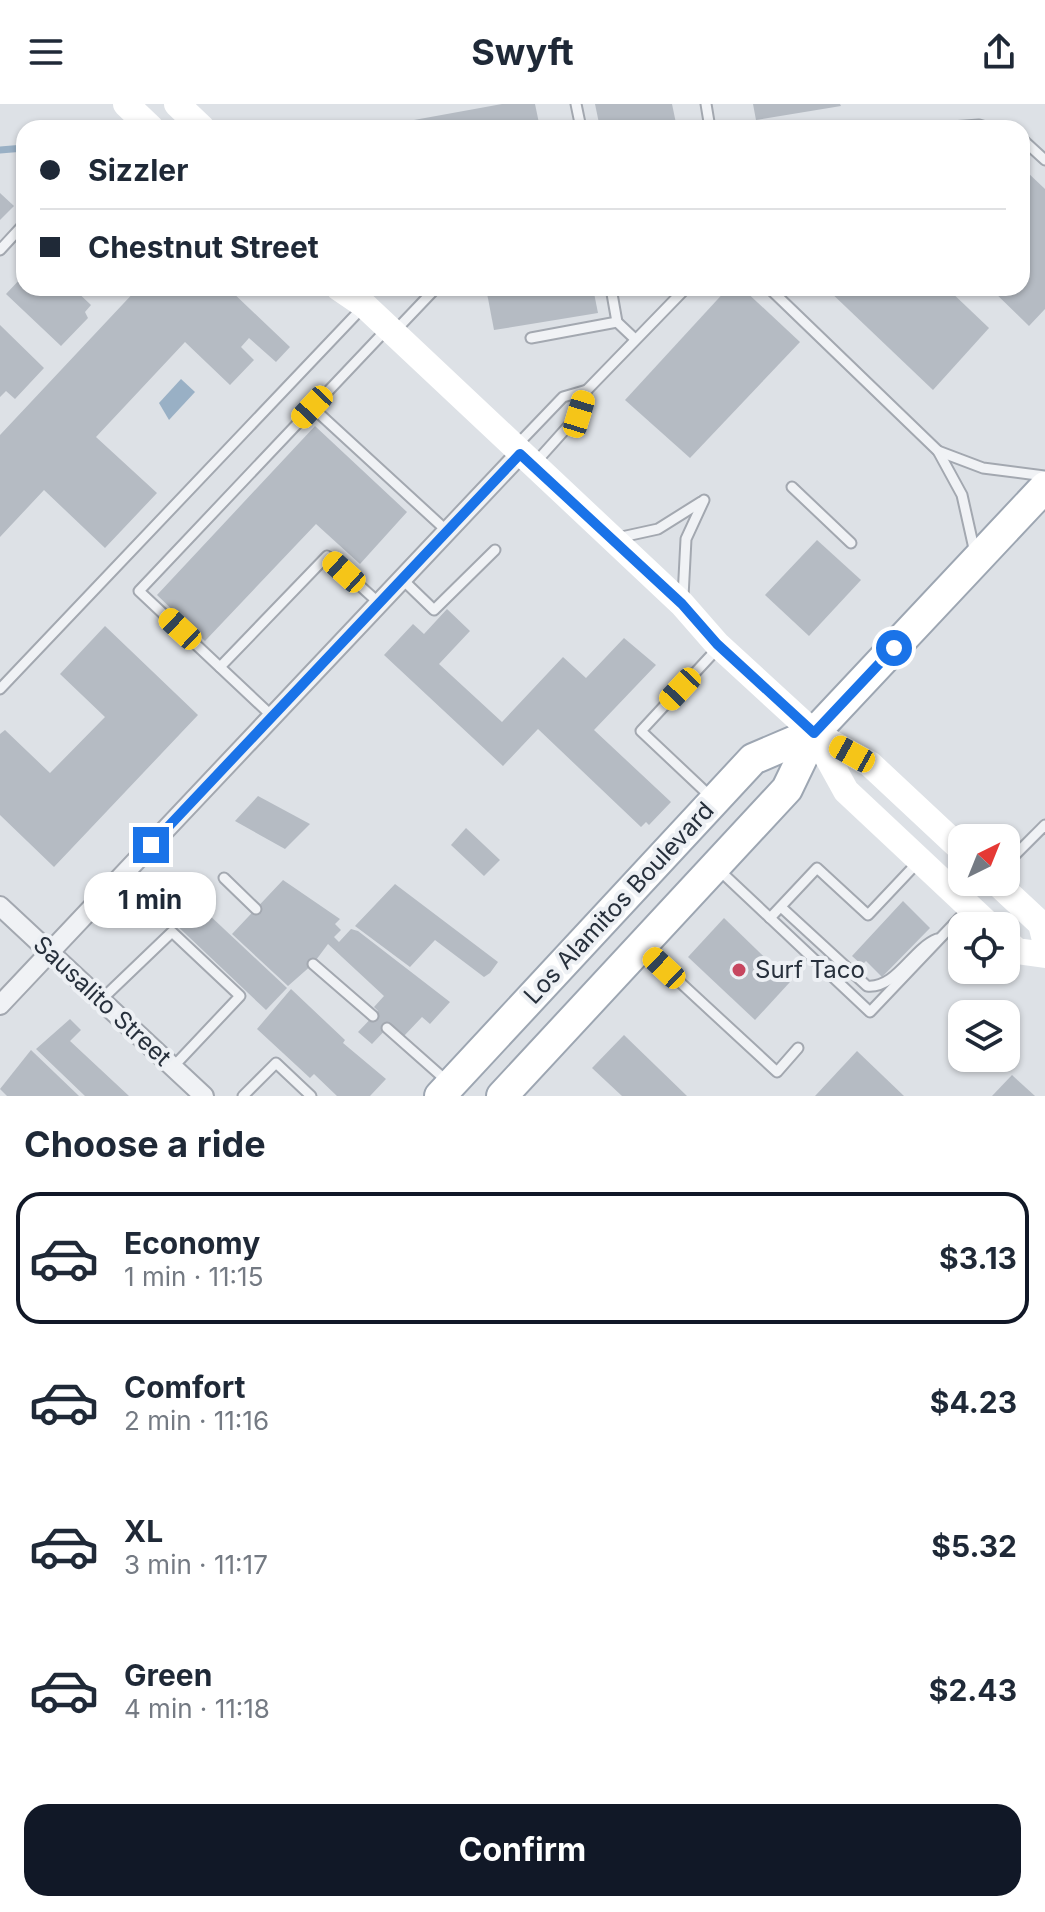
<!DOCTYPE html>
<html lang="en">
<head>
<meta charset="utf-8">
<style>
	:root { --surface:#fff; --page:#f6f6f7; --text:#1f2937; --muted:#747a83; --line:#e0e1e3; --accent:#111827 }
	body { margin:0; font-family:Inter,sans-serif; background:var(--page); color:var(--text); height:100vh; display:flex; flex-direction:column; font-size:30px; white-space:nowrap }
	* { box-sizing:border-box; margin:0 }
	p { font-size:26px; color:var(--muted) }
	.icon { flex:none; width:44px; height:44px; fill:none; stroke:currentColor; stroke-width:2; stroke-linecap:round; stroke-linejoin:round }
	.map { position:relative; height:992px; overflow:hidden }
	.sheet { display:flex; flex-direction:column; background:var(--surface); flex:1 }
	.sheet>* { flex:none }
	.banner { position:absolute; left:16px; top:16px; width:1014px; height:176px; border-radius:24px; box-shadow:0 2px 6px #0004; display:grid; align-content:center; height:176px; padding:0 24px; background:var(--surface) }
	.needle { width:52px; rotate:43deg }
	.buttons { position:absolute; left:948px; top:720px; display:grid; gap:16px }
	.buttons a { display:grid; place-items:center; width:72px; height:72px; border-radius:16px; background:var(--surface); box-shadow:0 2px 6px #0004; font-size:40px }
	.end { position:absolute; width:36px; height:36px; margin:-18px; border:10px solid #1a73e8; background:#fff; box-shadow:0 0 0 4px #fff }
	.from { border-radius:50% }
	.bubble { position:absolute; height:56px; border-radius:24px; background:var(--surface); box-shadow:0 2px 6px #0004; font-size:26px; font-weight:700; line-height:56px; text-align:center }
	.car { position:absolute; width:24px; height:48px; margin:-24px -12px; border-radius:10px; box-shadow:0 0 6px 2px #0007; background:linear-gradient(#f5c518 24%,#345 0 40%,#f5c518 0 76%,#345 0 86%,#f5c518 0) }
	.banner b { display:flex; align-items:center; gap:28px; height:76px; font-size:30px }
	.banner b+b { border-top:2px solid var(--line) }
	.banner i { width:20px; height:20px; background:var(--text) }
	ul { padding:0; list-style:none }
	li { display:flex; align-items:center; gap:24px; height:132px; margin:0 16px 12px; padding:0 8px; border:4px solid transparent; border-radius:24px }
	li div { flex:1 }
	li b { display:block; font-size:30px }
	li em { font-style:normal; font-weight:700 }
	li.on { border-color:var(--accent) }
	li>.icon { width:72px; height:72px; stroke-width:1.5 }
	h2 { padding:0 24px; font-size:36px; line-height:96px }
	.action { display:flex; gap:16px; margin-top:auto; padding:16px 24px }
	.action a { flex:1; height:92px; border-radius:24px; background:var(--accent); color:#fff; font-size:32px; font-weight:700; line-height:92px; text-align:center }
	header { display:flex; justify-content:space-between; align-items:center; height:104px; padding:0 24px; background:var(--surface); font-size:36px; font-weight:700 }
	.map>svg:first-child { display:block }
</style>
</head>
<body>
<header><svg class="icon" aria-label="menu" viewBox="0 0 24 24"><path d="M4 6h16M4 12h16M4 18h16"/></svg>Swyft<svg class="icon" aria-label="share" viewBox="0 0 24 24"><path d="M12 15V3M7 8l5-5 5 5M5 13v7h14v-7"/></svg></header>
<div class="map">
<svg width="1045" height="992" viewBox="0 0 1045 992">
	<rect width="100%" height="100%" fill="#dde1e6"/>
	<polygon fill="#99b0c5" points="181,275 195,288 169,316 159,299"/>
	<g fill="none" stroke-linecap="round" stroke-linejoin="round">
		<polyline stroke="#99b0c5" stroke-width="7" points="0,46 24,44"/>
	</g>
	<g fill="#b5bbc3">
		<polygon points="502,0 535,0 540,24 370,24"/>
		<polygon points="595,0 672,0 677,24 600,24"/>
		<polygon points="753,0 840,0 841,2 756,16"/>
		<polygon points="1026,67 1045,85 1045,205 1029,222 990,184 1022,184 1022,71"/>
		<polygon points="0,89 14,102 0,116"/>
		<polygon points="24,171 24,184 73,184 91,201 85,208 88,214 61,242 6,190"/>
		<polygon points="138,184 228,184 290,243 276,258 249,234 241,243 254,256 230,281 185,238 96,333 157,389 105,444 44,386 0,433 0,331"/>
		<polygon points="486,184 593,184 598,209 494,226"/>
		<polygon points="728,184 742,184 800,238 690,354 625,296"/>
		<polygon points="826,184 947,184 989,224 933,286"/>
		<polygon points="0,221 44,264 15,295 6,287 0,293"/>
		<polygon points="315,322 407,408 360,460 316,420 205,537 157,491"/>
		<polygon points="817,436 861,476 809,532 765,491"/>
		<polygon points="447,505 470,527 439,560 502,618 563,553 586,574 624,534 656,561 594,626 671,698 649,721 646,718 641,723 538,625 503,662 384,551 413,520 424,530"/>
		<polygon points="105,522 198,611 54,763 0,711 0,630 5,626 50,669 105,613 60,570"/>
		<polygon points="258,692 310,720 285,745 235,717"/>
		<polygon points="466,724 500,756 484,772 451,741"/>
		<polygon points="283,776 340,815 335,820 341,826 334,833 339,838 351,825 358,827 450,898 430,920 422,913 404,932 391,920 372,940 358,928 378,907 374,903 384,892 328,840 313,860 288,882 232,830"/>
		<polygon points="173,777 287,884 266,906 152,798"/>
		<polygon points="395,780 498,858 490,869 484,873 435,836 410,863 355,822"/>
		<polygon points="903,797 930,824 882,873 866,857 862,861 852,852"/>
		<polygon points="724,814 790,878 755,916 688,853"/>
		<polygon points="291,885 345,936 343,939 386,975 370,992 337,992 314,970 310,974 257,925"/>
		<polygon points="70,915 81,926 70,937 129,992 85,992 36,945"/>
		<polygon points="624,931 687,992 622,992 592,964"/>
		<polygon points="31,946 79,992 7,992 0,985"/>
		<polygon points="857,947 904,992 815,992"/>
		<polygon points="1012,971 1035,992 992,992"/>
	</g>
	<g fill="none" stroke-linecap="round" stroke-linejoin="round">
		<defs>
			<g id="service">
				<polyline points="576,0 581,24"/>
				<polyline points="706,0 710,24"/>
				<polyline points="937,24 979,21 989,24"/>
				<polyline points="1022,35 1045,56"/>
				<polyline points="0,146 24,120"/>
				<polyline points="611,184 617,218 635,235"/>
				<polyline points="769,184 938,347 962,391 975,449"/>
				<polyline points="396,226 436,184"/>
				<polyline points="531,234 617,218"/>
				<polyline points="312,303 447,427"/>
				<polyline points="516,342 563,293 587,286"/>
				<polyline points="938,347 983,364 1045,372"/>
				<polyline points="536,358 579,310 587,286 686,184"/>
				<polyline points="792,383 851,439"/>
				<polyline points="617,434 658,425 701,398"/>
				<polyline points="402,475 434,506 495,446"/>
				<polyline points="683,493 686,435 704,396"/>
				<polyline points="220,563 327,452 379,499"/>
				<polyline points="0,585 364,202"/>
				<polyline points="273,613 139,487 387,225"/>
				<polyline points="711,693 641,627 717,545"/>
				<polyline points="1006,760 1045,721"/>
				<polyline points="718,765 870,908 967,806"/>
				<polyline points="224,774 256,805"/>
				<path d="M781,803L867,882C896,885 912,845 937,835"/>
				<polyline points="770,814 817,764 868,811 919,757"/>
				<polyline points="644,845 777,968 798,944"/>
				<polyline points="313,860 373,912"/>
				<polyline points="101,896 172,828 240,892 173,963"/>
				<polyline points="387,924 448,978"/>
				<polyline points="243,992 276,959 311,992"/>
			</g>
			<g id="minor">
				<polyline points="0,802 204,992"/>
				<polyline points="0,901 520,350"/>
			</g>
			<g id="primary">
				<polyline points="440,992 753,655 814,629"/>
				<polyline points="502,992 787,685 814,629 1045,383"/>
			</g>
		</defs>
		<use href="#service" stroke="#a3a8b0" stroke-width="13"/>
		<use href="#minor" stroke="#a3a8b0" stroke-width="22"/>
		<use href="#primary" stroke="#9da6b2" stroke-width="34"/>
		<use href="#service" stroke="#f0f2f5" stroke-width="9"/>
		<use href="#minor" stroke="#f0f2f5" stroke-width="18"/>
		<g stroke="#fff" stroke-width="26">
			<polyline points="126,0 151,24"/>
			<polyline points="177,0 202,24"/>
			<polyline points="339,184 364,201 682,500 717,540 814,629 870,660 962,746"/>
			<polyline points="814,629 846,687 990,822"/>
			<polyline points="996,778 1041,820 1045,836"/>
			<polyline points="1006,837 1017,847 1045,851"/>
		</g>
		<use href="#primary" stroke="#fff" stroke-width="30"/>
	</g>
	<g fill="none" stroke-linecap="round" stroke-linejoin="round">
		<polyline stroke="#1a73e8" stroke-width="10" points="151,741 520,350 682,500 717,540 814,629 894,544"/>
	</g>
	<circle fill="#c7465f" stroke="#edf0f4" stroke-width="3" cx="739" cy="866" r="8"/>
	<g text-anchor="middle" stroke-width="8" stroke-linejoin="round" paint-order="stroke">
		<g font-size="24" fill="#27303c" stroke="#edf0f4">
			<text transform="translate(619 799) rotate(-47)" y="8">Los Alamitos Boulevard</text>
			<text transform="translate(102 897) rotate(43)" y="8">Sausalito Street</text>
		</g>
		<g font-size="24" fill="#27303c" stroke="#edf0f4" text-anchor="start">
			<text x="755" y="874">Surf Taco</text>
		</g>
	</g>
</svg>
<div class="buttons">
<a><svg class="needle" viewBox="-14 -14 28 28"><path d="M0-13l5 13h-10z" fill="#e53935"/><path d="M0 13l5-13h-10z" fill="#747a83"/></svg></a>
<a><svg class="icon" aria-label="locate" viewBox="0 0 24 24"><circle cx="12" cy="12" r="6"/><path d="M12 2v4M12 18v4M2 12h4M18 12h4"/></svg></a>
<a><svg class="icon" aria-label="layers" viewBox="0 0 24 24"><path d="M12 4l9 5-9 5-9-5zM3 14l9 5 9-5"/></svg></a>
</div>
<i class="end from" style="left:894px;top:544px"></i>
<i class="end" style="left:151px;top:741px"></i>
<div class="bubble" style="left:84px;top:768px;width:132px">1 min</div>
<i class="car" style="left:312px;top:303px;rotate:223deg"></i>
<i class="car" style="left:579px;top:310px;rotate:17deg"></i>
<i class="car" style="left:344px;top:468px;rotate:312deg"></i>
<i class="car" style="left:180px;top:525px;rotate:313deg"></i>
<i class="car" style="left:680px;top:585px;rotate:223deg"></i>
<i class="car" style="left:852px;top:650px;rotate:299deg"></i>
<i class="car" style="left:664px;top:864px;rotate:313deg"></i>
<div class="banner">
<b><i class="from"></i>Sizzler</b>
<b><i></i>Chestnut Street</b>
</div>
</div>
<section class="sheet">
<h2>Choose a ride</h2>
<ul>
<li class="on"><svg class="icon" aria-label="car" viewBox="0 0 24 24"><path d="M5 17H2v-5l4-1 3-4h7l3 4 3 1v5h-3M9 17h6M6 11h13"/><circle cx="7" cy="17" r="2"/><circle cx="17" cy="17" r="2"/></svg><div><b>Economy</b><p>1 min · 11:15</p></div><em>$3.13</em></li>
<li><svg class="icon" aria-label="car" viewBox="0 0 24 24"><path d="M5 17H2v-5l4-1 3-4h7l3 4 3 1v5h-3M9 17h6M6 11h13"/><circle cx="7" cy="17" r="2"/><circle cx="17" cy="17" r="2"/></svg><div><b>Comfort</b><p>2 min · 11:16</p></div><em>$4.23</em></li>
<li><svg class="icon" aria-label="car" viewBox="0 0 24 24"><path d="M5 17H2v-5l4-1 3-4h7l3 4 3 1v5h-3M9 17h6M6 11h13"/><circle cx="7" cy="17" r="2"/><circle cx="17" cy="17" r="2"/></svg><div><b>XL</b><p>3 min · 11:17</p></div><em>$5.32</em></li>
<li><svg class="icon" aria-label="car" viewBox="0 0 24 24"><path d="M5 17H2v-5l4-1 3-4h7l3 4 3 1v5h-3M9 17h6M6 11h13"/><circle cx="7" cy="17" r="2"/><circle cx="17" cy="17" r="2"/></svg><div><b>Green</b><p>4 min · 11:18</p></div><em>$2.43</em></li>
</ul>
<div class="action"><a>Confirm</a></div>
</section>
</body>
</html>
